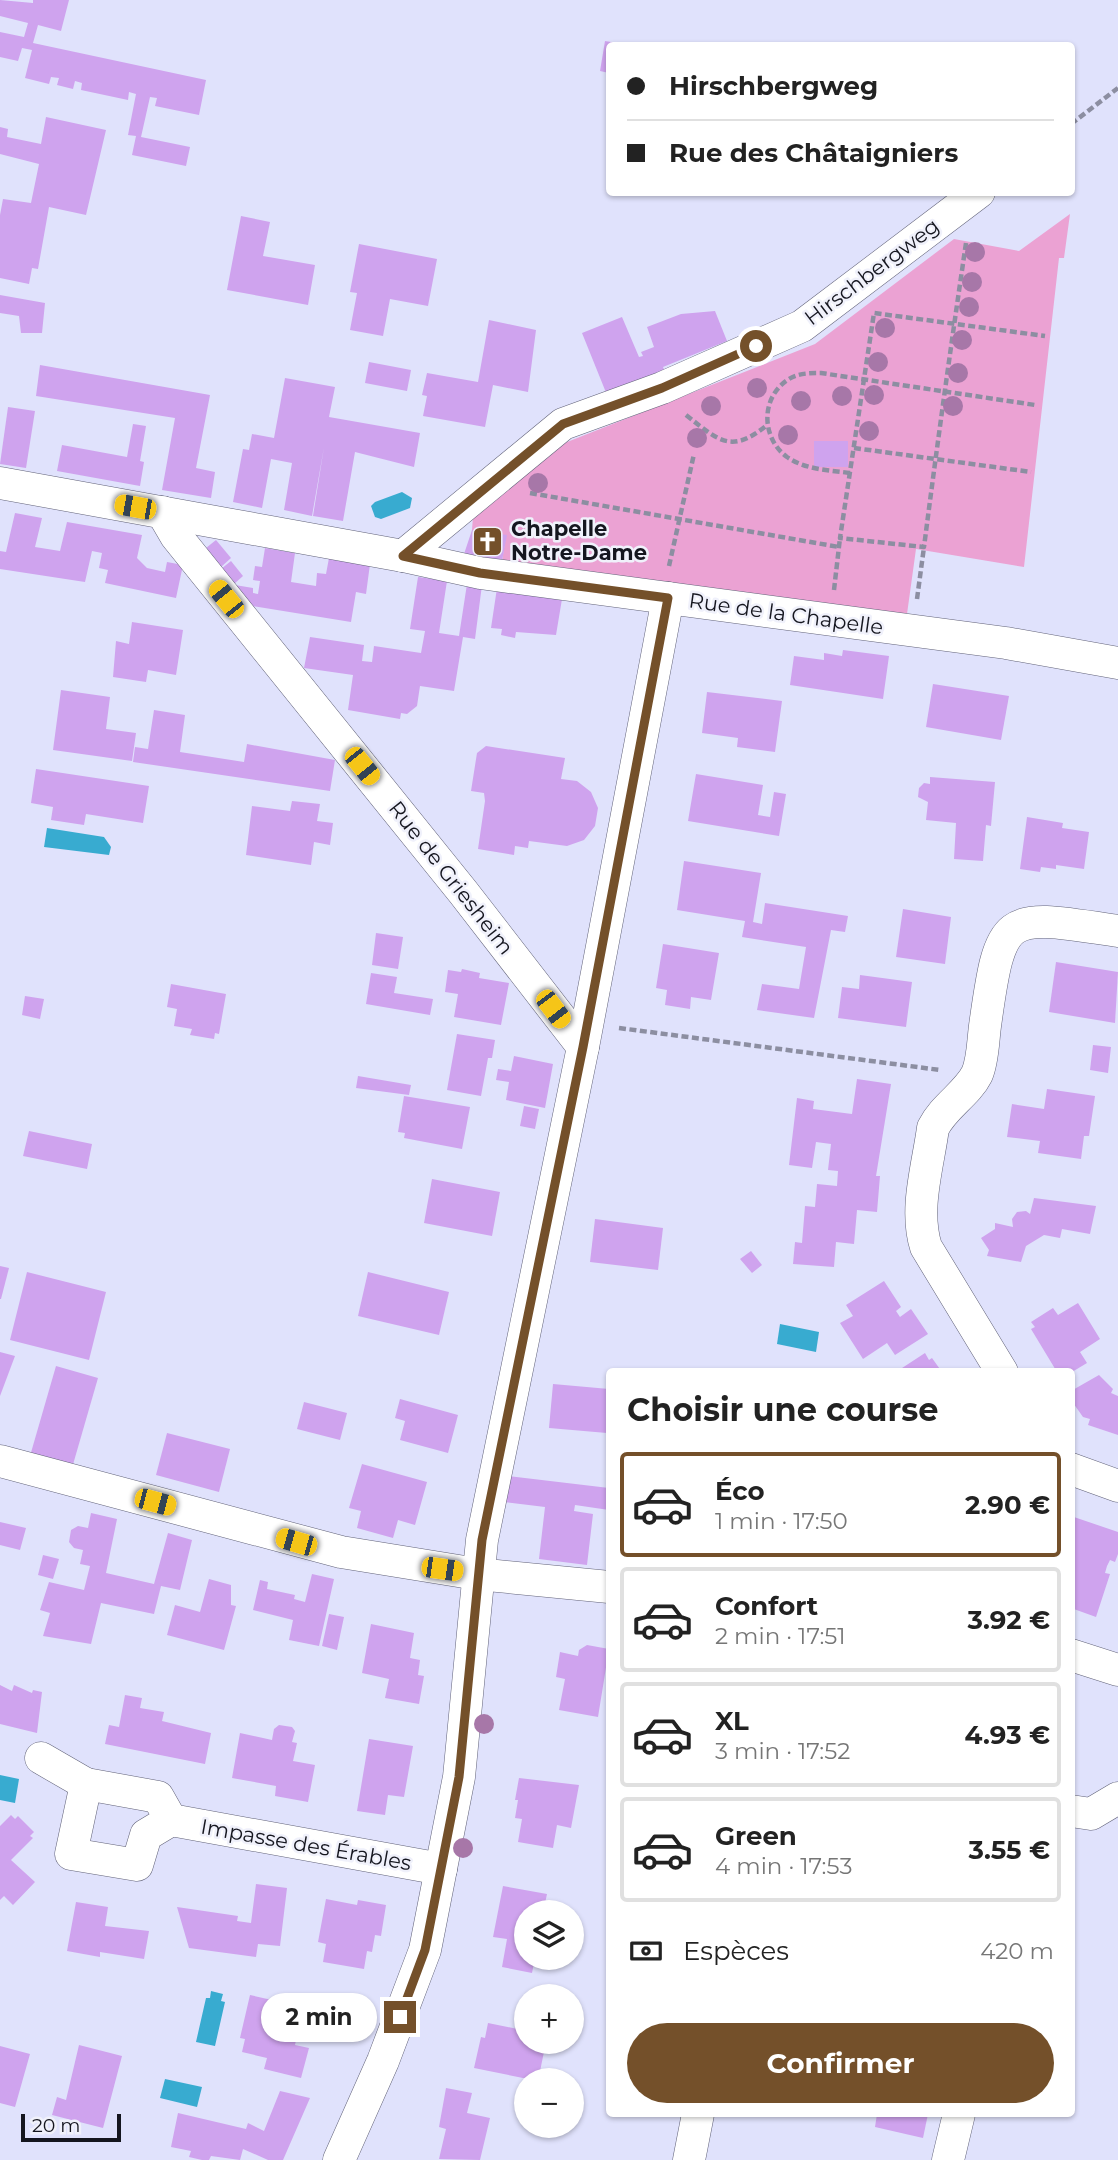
<!DOCTYPE html>
<html lang="fr">
<head>
<meta charset="utf-8">
<style>
	:root { --surface:#fff; --page:#f6f6f6; --text:#222; --muted:#767676; --line:#e0e0e0; --accent:#74502a }
	body { margin:0; font-family:Montserrat,sans-serif; background:var(--page); color:var(--text); height:100vh; display:flex; flex-direction:column; font-size:26px; white-space:nowrap }
	* { box-sizing:border-box; margin:0 }
	p { font-size:23px; color:var(--muted) }
	.icon { flex:none; width:38px; height:38px; fill:none; stroke:currentColor; stroke-width:2; stroke-linecap:round; stroke-linejoin:round }
	.map { position:relative; flex:1; overflow:hidden }
	.panel { position:absolute; left:606px; top:1368px; width:469px; height:749px; display:flex; flex-direction:column; background:var(--surface); border-radius:7px; box-shadow:0 2px 5px #0004 }
	.panel>* { flex:none }
	.hud { position:absolute; left:606px; top:42px; width:469px; height:154px; border-radius:7px; box-shadow:0 2px 5px #0004; display:grid; align-content:center; height:154px; padding:0 21px; background:var(--surface) }
	.fabs { position:absolute; left:514px; top:1900px; display:grid; gap:14px }
	.fabs a { display:grid; place-items:center; width:70px; height:70px; border-radius:50%; background:var(--surface); box-shadow:0 2px 5px #0004; font-size:35px }
	.scale { position:absolute; left:21px; bottom:18px; width:100px; box-sizing:border-box; padding-left:7px; border:4px solid #15161f; border-top:0; font-size:19px; line-height:24px; white-space:nowrap; color:#15161f; -webkit-text-stroke:5px #f0f1fb; paint-order:stroke }
	.end { position:absolute; width:32px; height:32px; margin:-16px; border:9px solid #74502a; background:#fff; box-shadow:0 0 0 4px #fff }
	.from { border-radius:50% }
	.bubble { position:absolute; height:49px; border-radius:24px; background:var(--surface); box-shadow:0 2px 5px #0004; font-size:23px; font-weight:700; line-height:49px; text-align:center }
	.car { position:absolute; width:21px; height:42px; margin:-21px -10px; border-radius:9px; box-shadow:0 0 5px 2px #0007; background:linear-gradient(#f5c518 24%,#345 0 40%,#f5c518 0 76%,#345 0 86%,#f5c518 0) }
	.hud b { display:flex; align-items:center; gap:24px; height:66px; font-size:26px }
	.hud b+b { border-top:2px solid var(--line) }
	.hud i { width:18px; height:18px; background:var(--text) }
	ul { padding:0; list-style:none }
	li { display:flex; align-items:center; gap:21px; height:105px; margin:0 14px 10px; padding:0 7px; border:4px solid var(--line); border-radius:7px }
	li div { flex:1 }
	li b { display:block; font-size:26px }
	li em { font-style:normal; font-weight:700 }
	li.active { border-color:var(--accent) }
	li>.icon { width:63px; height:63px; stroke-width:1.5 }
	h2 { padding:0 21px; font-size:32px; line-height:84px }
	.pay { display:flex; align-items:center; gap:18px; height:77px; padding:0 21px; font-size:26px }
	.pay p { margin-inline-start:auto }
	.button { display:flex; gap:14px; margin-top:auto; padding:14px 21px }
	.button a { flex:1; height:80px; border-radius:42px; background:var(--accent); color:#fff; font-size:28px; font-weight:700; line-height:80px; text-align:center }
	.map>svg:first-child { display:block }
</style>
</head>
<body>
<div class="map">
<svg width="1118" height="2160" viewBox="0 0 1118 2160">
	<rect width="100%" height="100%" fill="#e0e2fc"/>
	<polygon fill="#eba2d3" points="1070,214 1064,258 1059,258 1024,567 916,549 907,614 502,561 506,536 472,530 473,517 557,446 815,344 954,239 1019,251"/>
	<g fill="#38abd0">
		<polygon points="402,492 412,498 410,508 381,519 375,517 371,506 375,502"/>
		<polygon points="47,828 104,837 111,847 109,855 44,847"/>
		<polygon points="780,1324 819,1332 816,1352 777,1344"/>
		<polygon points="0,1775 19,1779 15,1803 0,1800"/>
		<polygon points="211,1991 223,1994 221,2001 225,2002 215,2046 196,2042 206,1998 210,1998"/>
		<polygon points="165,2079 202,2087 197,2107 160,2098"/>
	</g>
	<g fill="#cfa3ee">
		<polygon points="0,0 33,3 33,0 69,0 61,31 38,25 33,43 206,80 199,115 155,106 157,98 150,97 141,137 190,147 186,166 132,155 136,136 128,135 136,94 129,92 128,100 81,90 82,83 75,81 73,89 57,85 59,78 51,77 49,84 25,78 32,50 22,48 18,61 0,57 0,32 24,37 28,23 0,16"/>
		<polygon points="605,41 623,44 609,46 609,73 600,71"/>
		<polygon points="46,117 106,130 86,215 49,207 38,269 32,268 29,284 0,278 0,215 3,199 31,203 39,164 0,154 0,127 8,129 7,137 41,144"/>
		<polygon points="241,216 270,222 263,256 315,265 308,305 227,290"/>
		<polygon points="359,244 437,259 428,306 390,299 383,336 350,330 357,293 350,292"/>
		<polygon points="0,295 45,303 42,333 21,333 19,316 0,313"/>
		<polygon points="715,311 727,341 663,367 665,372 607,395 582,333 622,317 639,357 643,356 641,352 654,347 647,327 681,314"/>
		<polygon points="489,320 536,330 528,392 493,385 485,427 423,416 427,396 422,395 427,373 478,382"/>
		<polygon points="369,362 411,370 407,391 365,383"/>
		<polygon points="40,365 210,395 196,468 215,472 211,498 162,490 175,418 36,396"/>
		<polygon points="285,378 335,387 329,417 420,433 414,467 355,452 343,521 313,516 324,447 312,516 284,510 292,463 271,459 262,508 233,502 243,449 249,450 252,434 274,438"/>
		<polygon points="8,407 35,411 26,468 0,464"/>
		<polygon points="133,424 146,426 140,461 144,462 140,486 57,471 62,445 127,457"/>
		<rect x="814" y="441" width="34" height="26"/>
		<polygon points="15,513 42,518 35,547 60,551 67,522 142,535 137,558 147,568 165,572 167,562 183,565 176,598 105,583 108,570 99,568 102,553 92,551 85,582 0,569 0,551 6,552"/>
		<polygon points="472,530 507,535 502,561 464,554"/>
		<polygon points="216,540 231,558 221,567 206,548"/>
		<polygon points="265,548 295,553 291,582 316,586 317,573 326,574 329,558 370,564 366,594 356,592 351,622 252,606 235,585 253,588 253,593 258,594 260,581 253,580 255,566 262,567"/>
		<polygon points="231,561 243,576 234,584 221,569"/>
		<polygon points="418,577 447,581 439,633 459,636 467,584 482,585 475,639 463,637 454,691 420,686 417,706 407,714 401,713 400,719 348,710 353,675 304,668 310,637 364,645 362,661 372,662 374,646 421,653 425,631 410,629"/>
		<polygon points="497,588 562,599 556,635 516,632 515,638 501,635 502,629 491,628"/>
		<polygon points="132,622 183,630 176,675 148,670 146,682 113,677 116,641 129,644"/>
		<polygon points="843,650 889,656 883,699 790,685 794,656 824,660 824,653 842,656"/>
		<polygon points="933,684 1009,696 1001,740 926,727"/>
		<polygon points="61,690 110,697 106,729 136,733 132,761 53,750"/>
		<polygon points="707,692 782,701 775,752 737,747 738,738 702,733"/>
		<polygon points="154,710 185,715 180,752 244,762 247,744 335,760 330,791 133,762 135,747 148,749"/>
		<polygon points="486,746 565,758 561,779 577,781 591,792 598,808 595,826 584,840 567,846 529,841 528,848 515,846 514,855 478,849 485,801 484,793 471,791 477,753"/>
		<polygon points="36,769 149,786 143,823 86,814 84,825 51,820 53,807 31,803"/>
		<polygon points="696,774 763,785 758,815 770,817 774,792 786,794 779,836 688,821"/>
		<polygon points="930,777 995,782 991,826 986,825 983,861 954,859 956,823 926,820 928,802 918,797 919,788 924,783 930,784"/>
		<polygon points="292,801 320,804 317,821 333,823 330,845 314,842 311,865 246,855 252,806 290,811"/>
		<polygon points="1027,817 1063,823 1062,828 1089,832 1084,869 1056,865 1056,869 1041,867 1040,872 1020,869"/>
		<polygon points="684,861 761,873 753,922 762,924 765,903 848,916 845,932 831,930 814,1018 757,1010 762,984 799,989 806,947 742,937 745,921 677,910"/>
		<polygon points="903,909 951,917 945,964 896,957"/>
		<polygon points="376,933 403,937 398,969 372,965"/>
		<polygon points="663,944 719,953 711,1000 691,997 690,1009 665,1005 667,990 656,988"/>
		<polygon points="1056,962 1118,972 1115,1023 1049,1012"/>
		<polygon points="462,969 480,973 479,978 509,983 501,1025 454,1017 458,994 445,992 448,970 461,972"/>
		<polygon points="371,973 397,977 394,993 433,999 430,1015 366,1004"/>
		<polygon points="860,975 912,982 906,1027 838,1018 842,987 859,989"/>
		<polygon points="171,984 226,994 219,1034 215,1033 214,1039 190,1035 192,1029 174,1026 177,1009 167,1007"/>
		<polygon points="25,996 44,999 40,1019 22,1015"/>
		<polygon points="457,1034 495,1040 492,1058 488,1058 481,1096 447,1090"/>
		<polygon points="1093,1045 1111,1047 1108,1073 1090,1070"/>
		<polygon points="514,1056 553,1064 545,1108 506,1100 509,1082 496,1080 498,1069 511,1071"/>
		<polygon points="358,1076 411,1085 409,1095 356,1088"/>
		<polygon points="857,1079 891,1084 876,1176 880,1176 877,1212 857,1210 854,1244 836,1242 834,1267 793,1264 795,1242 802,1243 805,1206 815,1207 817,1184 837,1186 838,1171 828,1170 831,1144 816,1142 812,1168 789,1165 797,1098 814,1101 813,1109 852,1114"/>
		<polygon points="1047,1089 1095,1096 1089,1136 1084,1136 1081,1159 1038,1153 1040,1141 1007,1137 1012,1104 1044,1109"/>
		<polygon points="404,1096 470,1107 462,1149 404,1138 405,1133 398,1132"/>
		<polygon points="524,1106 539,1109 535,1129 520,1126"/>
		<polygon points="29,1131 92,1144 87,1169 23,1156"/>
		<polygon points="432,1179 500,1192 492,1236 424,1223"/>
		<polygon points="1034,1198 1096,1206 1090,1234 1062,1229 1060,1238 1044,1235 1026,1246 1021,1262 987,1256 989,1250 981,1238 995,1229 995,1223 1013,1227 1012,1219 1017,1212 1026,1211 1030,1214"/>
		<polygon points="595,1219 663,1228 658,1270 590,1262"/>
		<polygon points="751,1251 762,1265 752,1273 740,1259"/>
		<polygon points="0,1266 9,1268 1,1299 0,1299"/>
		<polygon points="27,1272 106,1292 89,1360 10,1340"/>
		<polygon points="368,1272 449,1292 439,1335 358,1316"/>
		<polygon points="884,1281 901,1307 896,1311 900,1317 911,1309 928,1334 895,1355 887,1343 863,1359 840,1323 853,1316 846,1305"/>
		<polygon points="1078,1303 1100,1339 1080,1352 1087,1363 1072,1372 1057,1372 1031,1329 1035,1327 1031,1322 1053,1308 1058,1315"/>
		<polygon points="0,1352 15,1356 0,1396"/>
		<polygon points="925,1353 929,1360 932,1358 942,1372 900,1372 899,1370"/>
		<polygon points="56,1366 98,1378 72,1468 30,1456"/>
		<polygon points="1099,1375 1113,1389 1111,1393 1118,1396 1118,1435 1088,1425 1090,1419 1083,1417 1071,1400 1071,1391"/>
		<polygon points="553,1384 609,1389 607,1433 549,1428"/>
		<polygon points="400,1399 458,1415 448,1453 400,1440 405,1421 395,1418"/>
		<polygon points="304,1402 347,1413 340,1440 297,1429"/>
		<polygon points="167,1433 230,1449 219,1492 156,1475"/>
		<polygon points="362,1464 427,1482 415,1525 398,1520 393,1538 357,1528 361,1511 349,1508"/>
		<polygon points="508,1476 609,1488 609,1510 575,1505 574,1511 593,1514 587,1565 539,1559 545,1507 505,1502"/>
		<polygon points="91,1513 117,1519 106,1573 154,1584 168,1533 192,1540 180,1590 161,1586 154,1614 101,1603 91,1644 43,1636 50,1613 40,1610 49,1582 84,1590 90,1566 80,1564 83,1550 74,1548 69,1542 71,1530 78,1526 88,1528"/>
		<polygon points="1071,1516 1118,1532 1118,1554 1115,1562 1110,1560 1107,1566 1105,1573 1110,1574 1096,1617 1071,1608"/>
		<polygon points="0,1522 26,1528 20,1550 0,1545"/>
		<polygon points="43,1555 59,1559 53,1579 38,1575"/>
		<polygon points="312,1574 334,1579 319,1646 289,1640 293,1620 253,1610 260,1580 268,1582 267,1589 295,1595 294,1599 305,1602"/>
		<polygon points="209,1579 231,1585 231,1605 236,1606 224,1650 167,1635 175,1605 200,1612"/>
		<polygon points="329,1614 344,1617 337,1650 322,1646"/>
		<polygon points="371,1624 414,1633 410,1658 420,1660 418,1675 424,1676 419,1704 385,1698 389,1679 362,1673"/>
		<polygon points="587,1645 609,1649 598,1717 559,1710 565,1679 556,1677 560,1652 578,1656 579,1650"/>
		<polygon points="0,1685 12,1691 14,1685 32,1693 33,1690 42,1692 37,1733 0,1724"/>
		<polygon points="125,1695 142,1698 140,1708 164,1712 162,1721 211,1733 205,1764 105,1744 109,1725 119,1727"/>
		<polygon points="279,1725 292,1727 295,1731 292,1742 297,1743 293,1761 315,1765 308,1802 275,1796 276,1786 232,1778 240,1733 272,1740 274,1729"/>
		<polygon points="369,1739 413,1746 404,1797 388,1795 385,1815 357,1811"/>
		<polygon points="519,1778 579,1785 571,1828 557,1825 553,1848 518,1842 522,1819 515,1818 518,1800 515,1800"/>
		<polygon points="11,1815 15,1819 18,1816 34,1832 30,1836 33,1838 11,1860 35,1882 13,1905 4,1896 0,1900 0,1826"/>
		<polygon points="256,1884 287,1888 280,1946 258,1944 256,1957 189,1948 177,1907 238,1916 237,1921 251,1923"/>
		<polygon points="503,1886 547,1894 543,1913 527,1913 527,1958 535,1958 532,1973 502,1967 507,1939 493,1937"/>
		<polygon points="326,1899 357,1905 358,1900 386,1905 381,1936 375,1935 372,1952 367,1951 364,1969 323,1962 326,1944 318,1942"/>
		<polygon points="76,1902 108,1907 105,1926 149,1931 144,1959 100,1952 100,1957 67,1951"/>
		<polygon points="250,1995 303,2007 295,2045 309,2048 301,2078 264,2069 267,2058 242,2052 245,2039 240,2038"/>
		<polygon points="488,2023 527,2031 527,2042 546,2042 538,2081 474,2068 481,2037 485,2038"/>
		<polygon points="79,2045 122,2056 103,2128 52,2115 57,2097 66,2100"/>
		<polygon points="0,2046 30,2054 15,2107 0,2103"/>
		<polygon points="446,2088 472,2093 467,2113 490,2118 480,2160 439,2159 446,2129 439,2127"/>
		<polygon points="280,2091 310,2098 283,2160 268,2160 243,2149 240,2160 211,2156 209,2160 202,2160 189,2157 191,2151 171,2147 178,2113 246,2129 248,2123 264,2131"/>
		<polygon points="877,2114 928,2114 923,2138 875,2127"/>
	</g>
	<g fill="none" stroke-linecap="round" stroke-linejoin="round">
		<defs>
			<g id="street">
				<polyline points="0,483 403,556 480,573 1006,643 1118,663"/>
				<polyline points="162,512 176,536 463,892 583,1047"/>
				<polyline points="403,556 563,424 662,388 802,326 979,192"/>
				<path d="M1002,1372L926,1247C914,1209 928,1166 933,1128C944,1106 967,1094 977,1074C983,1060 983,1041 985,1026C1001,909 1005,914 1118,931"/>
				<polyline points="0,1461 341,1552 477,1574 609,1587"/>
				<polyline points="1071,1469 1118,1486"/>
				<polyline points="1071,1655 1118,1670"/>
				<polyline points="41,1758 86,1784"/>
				<polyline points="1071,1811 1091,1814 1118,1798"/>
				<polyline points="171,1820 146,1835 137,1865 71,1854 86,1784 158,1797 171,1820 441,1869"/>
				<polyline points="339,2160 383,2061 425,1950 459,1777 482,1540 583,1047 668,598"/>
				<polyline points="689,2160 698,2114"/>
				<polyline points="948,2160 959,2114"/>
			</g>
		</defs>
		<use href="#street" stroke="#626379" stroke-width="33"/>
		<g stroke="#8c8ea1" stroke-width="4.5" stroke-dasharray="7 3.5" stroke-linecap="butt">
			<polyline points="1071,124 1118,88"/>
			<path d="M966,243C951,345 937,446 924,547L840,538L874,313L1045,336"/>
			<path d="M686,415C718,440 731,455 767,425"/>
			<polyline points="854,448 1031,472"/>
			<path d="M850,473C829,470 806,470 787,457C761,438 760,397 789,379C799,373 810,373 821,373L1035,405"/>
			<polyline points="530,493 839,547"/>
			<polyline points="669,566 694,454"/>
			<polyline points="834,590 840,538"/>
			<polyline points="917,599 924,547"/>
			<polyline points="619,1028 940,1070"/>
		</g>
		<use href="#street" stroke="#fff" stroke-width="32"/>
	</g>
	<g fill="#a777a8">
		<circle cx="975" cy="252" r="10"/>
		<circle cx="972" cy="282" r="10"/>
		<circle cx="969" cy="307" r="10"/>
		<circle cx="885" cy="328" r="10"/>
		<circle cx="962" cy="340" r="10"/>
		<circle cx="878" cy="362" r="10"/>
		<circle cx="958" cy="373" r="10"/>
		<circle cx="757" cy="388" r="10"/>
		<circle cx="874" cy="395" r="10"/>
		<circle cx="842" cy="396" r="10"/>
		<circle cx="801" cy="401" r="10"/>
		<circle cx="711" cy="406" r="10"/>
		<circle cx="953" cy="406" r="10"/>
		<circle cx="869" cy="431" r="10"/>
		<circle cx="788" cy="435" r="10"/>
		<circle cx="697" cy="438" r="10"/>
		<circle cx="538" cy="483" r="10"/>
		<circle cx="484" cy="1724" r="10"/>
		<circle cx="463" cy="1848" r="10"/>
	</g>
	<g fill="none" stroke-linecap="round" stroke-linejoin="round">
		<polyline stroke="#74502a" stroke-width="9" points="400,2017 425,1950 459,1777 482,1540 583,1047 668,598 480,573 403,556 563,424 662,388 756,346"/>
	</g>
	<defs>
		<symbol id="church-square" viewBox="-11 -11 22 22"><rect x="-9" y="-9" width="18" height="18" rx="4" fill="#74502a" stroke="#f0f1fb"/><path d="M-1.2-6h2.4v3.5h3.3v2.4h-3.3V6h-2.4V-.1h-3.3v-2.4h3.3Z" fill="#fff"/></symbol>
	</defs>
	<g fill-rule="evenodd">
		<use href="#church-square" x="470" y="524" width="35" height="35"/>
	</g>
	<g text-anchor="middle" stroke-width="5" stroke-linejoin="round" paint-order="stroke">
		<g font-size="21" fill="#15161f" stroke="#f0f1fb">
			<text transform="translate(872 272) rotate(-37)" y="7">Hirschbergweg</text>
			<text transform="translate(786 614) rotate(8)" y="7">Rue de la Chapelle</text>
			<text transform="translate(451 878) rotate(52)" y="7">Rue de Griesheim</text>
			<text transform="translate(306 1845) rotate(10)" y="7">Impasse des Érables</text>
		</g>
		<g font-size="21" font-weight="bold" fill="#15161f" stroke="#f0f1fb" text-anchor="start">
			<text x="511" y="536">Chapelle<tspan x="511" dy="24">Notre-Dame</tspan></text>
		</g>
	</g>
</svg>
<div class="fabs">
<a><svg class="icon" aria-label="layers" viewBox="0 0 24 24"><path d="M12 4l9 5-9 5-9-5zM3 14l9 5 9-5"/></svg></a>
<a>+</a>
<a>−</a>
</div>
<div class="scale">20 m</div>
<i class="end from" style="left:756px;top:346px"></i>
<i class="end" style="left:400px;top:2017px"></i>
<div class="bubble" style="left:261px;top:1993px;width:116px">2 min</div>
<i class="car" style="left:135px;top:507px;rotate:280deg"></i>
<i class="car" style="left:226px;top:599px;rotate:321deg"></i>
<i class="car" style="left:362px;top:766px;rotate:141deg"></i>
<i class="car" style="left:553px;top:1009px;rotate:143deg"></i>
<i class="car" style="left:155px;top:1502px;rotate:105deg"></i>
<i class="car" style="left:296px;top:1542px;rotate:286deg"></i>
<i class="car" style="left:442px;top:1569px;rotate:98deg"></i>
<div class="hud">
<b><i class="from"></i>Hirschbergweg</b>
<b><i></i>Rue des Châtaigniers</b>
</div>
<section class="panel">
<h2>Choisir une course</h2>
<ul>
<li class="active"><svg class="icon" aria-label="car" viewBox="0 0 24 24"><path d="M5 17H2v-5l4-1 3-4h7l3 4 3 1v5h-3M9 17h6M6 11h13"/><circle cx="7" cy="17" r="2"/><circle cx="17" cy="17" r="2"/></svg><div><b>Éco</b><p>1 min · 17:50</p></div><em>2.90 €</em></li>
<li><svg class="icon" aria-label="car" viewBox="0 0 24 24"><path d="M5 17H2v-5l4-1 3-4h7l3 4 3 1v5h-3M9 17h6M6 11h13"/><circle cx="7" cy="17" r="2"/><circle cx="17" cy="17" r="2"/></svg><div><b>Confort</b><p>2 min · 17:51</p></div><em>3.92 €</em></li>
<li><svg class="icon" aria-label="car" viewBox="0 0 24 24"><path d="M5 17H2v-5l4-1 3-4h7l3 4 3 1v5h-3M9 17h6M6 11h13"/><circle cx="7" cy="17" r="2"/><circle cx="17" cy="17" r="2"/></svg><div><b>XL</b><p>3 min · 17:52</p></div><em>4.93 €</em></li>
<li><svg class="icon" aria-label="car" viewBox="0 0 24 24"><path d="M5 17H2v-5l4-1 3-4h7l3 4 3 1v5h-3M9 17h6M6 11h13"/><circle cx="7" cy="17" r="2"/><circle cx="17" cy="17" r="2"/></svg><div><b>Green</b><p>4 min · 17:53</p></div><em>3.55 €</em></li>
</ul>
<div class="pay"><svg class="icon" aria-label="cash" viewBox="0 0 24 24"><path d="M3 7h18v10H3z"/><circle cx="12" cy="12" r="2"/></svg>Espèces<p>420 m</p></div>
<div class="button"><a>Confirmer</a></div>
</section>
</div>
</body>
</html>
